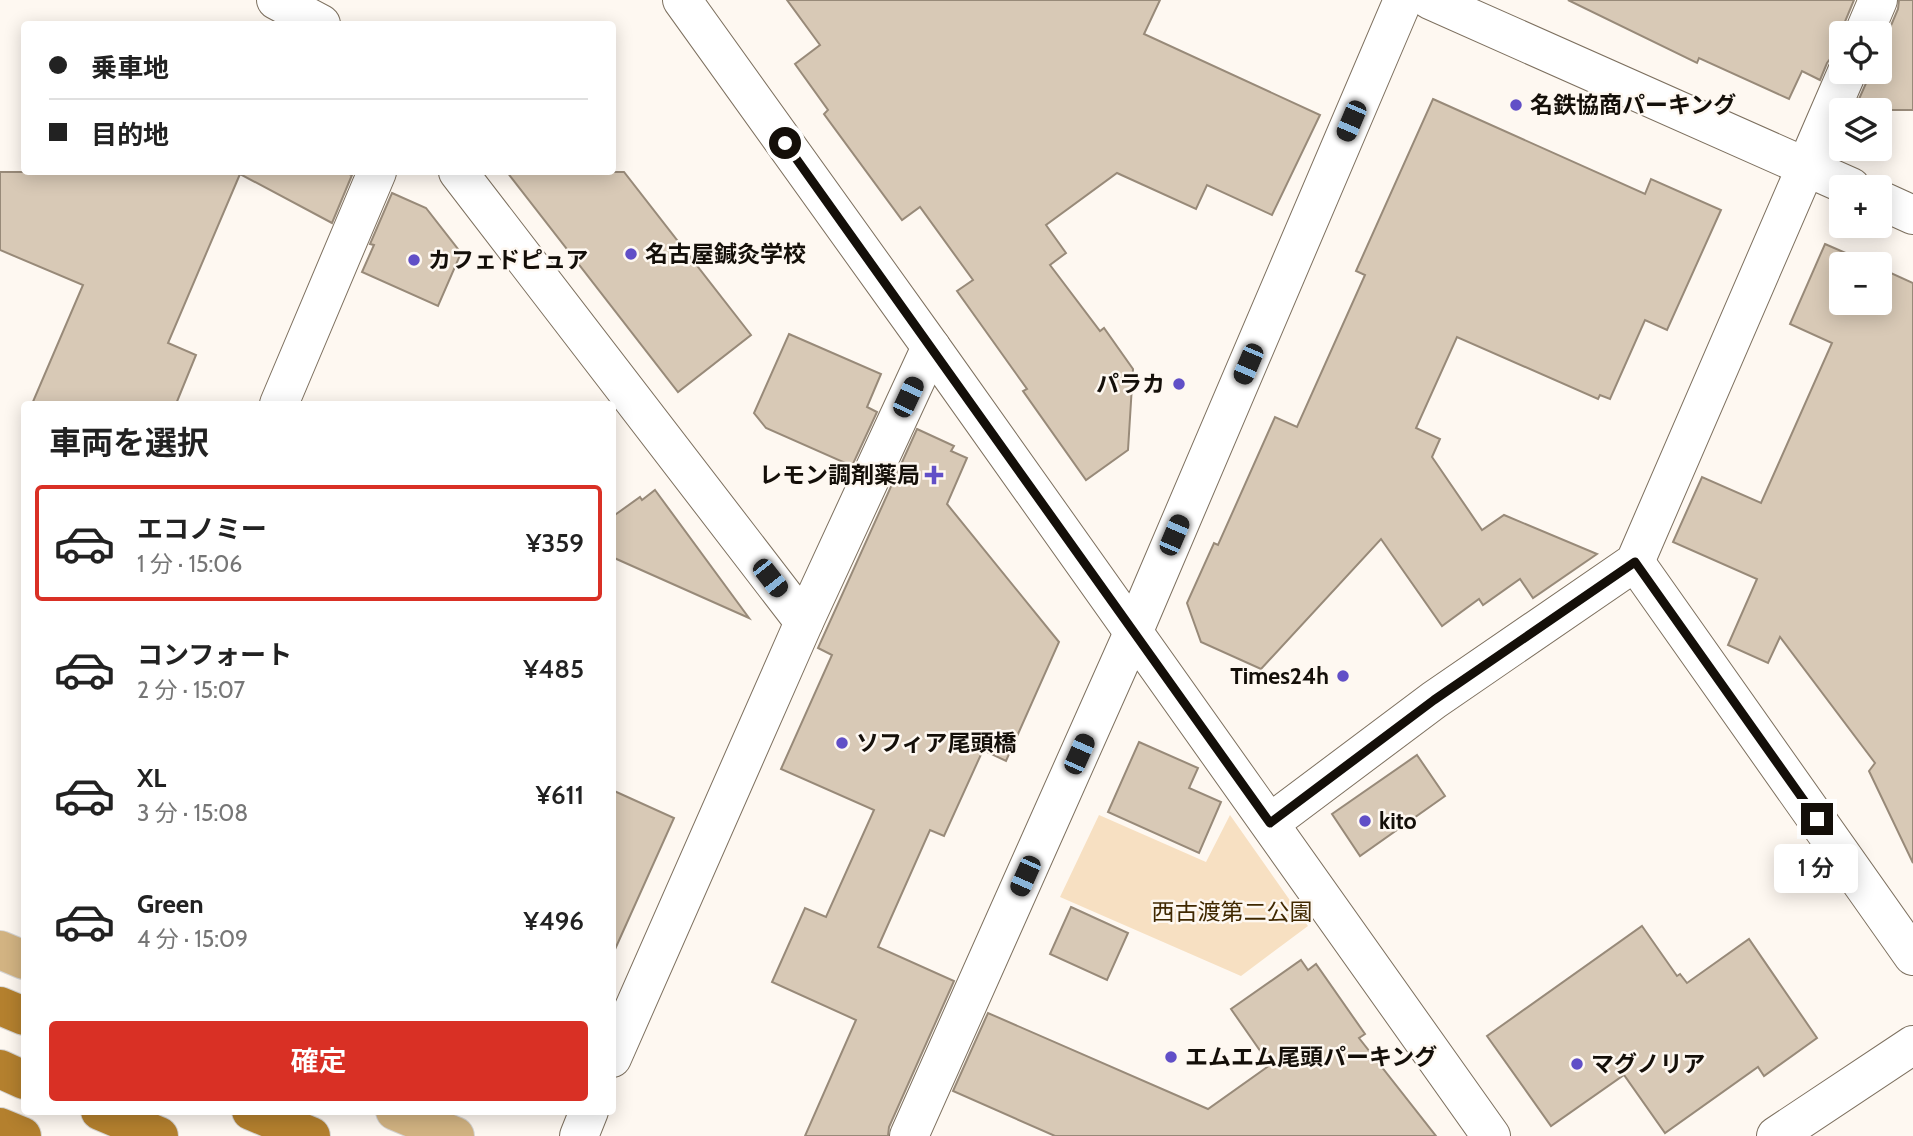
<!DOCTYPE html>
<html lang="ja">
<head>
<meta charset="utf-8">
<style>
	:root { --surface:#fff; --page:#f2f2f2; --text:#222; --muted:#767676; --line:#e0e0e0; --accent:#d93025 }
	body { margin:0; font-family:Cabin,"Noto Sans JP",sans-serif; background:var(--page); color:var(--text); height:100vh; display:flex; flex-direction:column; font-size:26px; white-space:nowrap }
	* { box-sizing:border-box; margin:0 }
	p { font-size:23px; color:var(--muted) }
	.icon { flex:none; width:38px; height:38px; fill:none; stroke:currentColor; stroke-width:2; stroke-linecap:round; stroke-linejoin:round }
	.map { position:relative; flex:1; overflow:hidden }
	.panel { position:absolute; left:21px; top:401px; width:595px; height:714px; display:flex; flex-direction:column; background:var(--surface); border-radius:7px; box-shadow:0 4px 18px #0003 }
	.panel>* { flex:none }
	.top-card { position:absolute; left:21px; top:21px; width:595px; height:154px; border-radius:7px; box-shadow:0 4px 18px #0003; display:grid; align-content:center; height:154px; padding:0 28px; background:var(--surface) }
	.controls { position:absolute; left:1829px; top:21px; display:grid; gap:14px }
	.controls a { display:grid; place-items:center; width:63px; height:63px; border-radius:7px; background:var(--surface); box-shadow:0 4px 18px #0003; font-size:35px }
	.end { position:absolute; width:32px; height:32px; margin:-16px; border:9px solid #140f09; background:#fff; box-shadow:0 0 0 4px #fff }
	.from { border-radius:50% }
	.bubble { position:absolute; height:49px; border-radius:7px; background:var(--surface); box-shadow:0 4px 18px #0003; font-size:23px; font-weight:600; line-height:49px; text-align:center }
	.car { position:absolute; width:21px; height:42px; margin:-21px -10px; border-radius:9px; box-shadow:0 0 5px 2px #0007; background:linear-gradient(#222 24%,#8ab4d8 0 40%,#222 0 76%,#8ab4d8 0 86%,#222 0) }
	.top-card b { display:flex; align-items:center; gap:24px; height:66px; font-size:26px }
	.top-card b+b { border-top:2px solid var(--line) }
	.top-card i { width:18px; height:18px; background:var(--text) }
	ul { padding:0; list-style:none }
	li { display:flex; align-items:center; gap:21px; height:116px; margin:0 14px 10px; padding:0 14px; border:4px solid transparent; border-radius:7px }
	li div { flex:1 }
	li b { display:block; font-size:26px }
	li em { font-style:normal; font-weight:600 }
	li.on { border-color:var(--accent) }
	li>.icon { width:63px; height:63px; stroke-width:1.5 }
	h2 { padding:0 28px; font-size:32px; line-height:84px }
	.button { display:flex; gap:14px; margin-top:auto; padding:14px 28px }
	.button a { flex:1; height:80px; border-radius:7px; background:var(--accent); color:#fff; font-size:28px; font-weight:600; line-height:80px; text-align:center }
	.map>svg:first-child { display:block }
</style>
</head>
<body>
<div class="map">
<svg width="1913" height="1136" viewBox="0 0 1913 1136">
	<rect width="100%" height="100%" fill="#fef8f1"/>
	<polygon fill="#f7e0c2" points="1099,815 1206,862 1230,815 1308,926 1241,976 1060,897"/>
	<g fill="#d8c9b6" stroke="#988a79" stroke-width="2">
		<polygon points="787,0 1160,0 1144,34 1320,115 1272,215 1207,185 1196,209 1117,173 1046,225 1066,253 1050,265 1100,331 1104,328 1133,369 1128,450 1086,480 1023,391 1027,389 957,291 973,280 920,207 902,220 824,114 828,110 795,64 820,45"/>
		<polygon points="1568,0 1854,0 1844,24 1843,33 1841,33 1841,52 1833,55 1827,63 1820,80 1802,71 1789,99 1699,58 1697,63"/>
		<polygon points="1899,0 1913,0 1913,110 1882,110 1859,99 1867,81 1868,72 1880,72 1880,48 1884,42 1898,9"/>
		<polygon points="1433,99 1645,194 1651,179 1721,210 1667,330 1645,320 1610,399 1600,395 1598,399 1457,337 1416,428 1440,439 1432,457 1482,530 1504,515 1597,554 1533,598 1520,579 1483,605 1479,599 1442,626 1381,539 1261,669 1201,642 1187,603 1214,543 1218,545 1275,417 1297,427 1365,275 1356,271"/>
		<polygon points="0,172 343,172 352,175 332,223 240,174 168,343 196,355 176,404 32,404 83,285 0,250"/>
		<polygon points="507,172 624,172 751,335 678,392"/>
		<polygon points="392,193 426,208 461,253 438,306 362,272 374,245 370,244"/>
		<polygon points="1825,244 1871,264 1841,264 1841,303 1880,303 1880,268 1913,283 1913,863 1869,771 1875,763 1780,637 1768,663 1728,645 1757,579 1673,542 1702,477 1761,503 1832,343 1790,324"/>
		<polygon points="789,334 881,374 867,407 877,412 852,466 766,428 754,413"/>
		<polygon points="917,429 954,446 951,451 967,458 947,504 1059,642 1006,761 983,750 944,836 930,830 878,947 954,981 889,1127 888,1136 805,1136 856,1020 772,982 805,908 826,917 874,810 781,769 832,655 818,648"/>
		<polygon points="655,490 749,618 612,557 612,517 640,497 642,500"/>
		<polygon points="1139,742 1198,768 1189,788 1221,802 1199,853 1108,812"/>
		<polygon points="1417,755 1445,796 1360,856 1332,814"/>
		<polygon points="612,790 674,818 612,956"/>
		<polygon points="1071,907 1128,933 1107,980 1050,954"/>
		<polygon points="1642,926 1677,976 1680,974 1687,983 1749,939 1817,1038 1764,1076 1758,1067 1665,1133 1624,1075 1551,1126 1487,1036"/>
		<polygon points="1301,960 1308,970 1316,964 1365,1034 1359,1038 1436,1136 1055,1136 953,1091 988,1013 1208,1109 1270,1065 1231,1009"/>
	</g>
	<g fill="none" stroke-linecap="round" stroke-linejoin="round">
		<defs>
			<g id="minor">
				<polyline points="276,0 321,24"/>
				<polyline points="682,0 931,347 1491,1136"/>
				<polyline points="1430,0 1851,187"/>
				<polyline points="1864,33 1878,0"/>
				<polyline points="458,172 804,622"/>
				<polyline points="1880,200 1913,215"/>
				<polyline points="279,404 377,172"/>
				<polyline points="1635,562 1913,956"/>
				<polyline points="1270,823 1434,700 1635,562 1847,72"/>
				<polyline points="612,1058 804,622 931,347"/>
				<polyline points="579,1136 589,1111"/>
				<polyline points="909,1136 1133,633 1403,0"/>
			</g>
			<polyline id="tertiary" points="1776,1136 1913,1045"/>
			<g id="primary">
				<polyline points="0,950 24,960"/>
				<polyline points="395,1111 455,1136"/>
			</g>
			<g id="motorway">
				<polyline points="0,1006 24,1016"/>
				<polyline points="0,1069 24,1080"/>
				<polyline points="100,1111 159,1136"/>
				<polyline points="251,1111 311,1136"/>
				<polyline points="0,1127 22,1136"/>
			</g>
		</defs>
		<use href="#minor" stroke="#7d705f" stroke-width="40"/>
		<use href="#tertiary" stroke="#7d705f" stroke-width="40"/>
		<use href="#primary" stroke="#d5d4d3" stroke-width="40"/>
		<use href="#motorway" stroke="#d5d4d3" stroke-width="40"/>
		<use href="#minor" stroke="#fff" stroke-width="38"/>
		<use href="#tertiary" stroke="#fff" stroke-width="38"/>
		<use href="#primary" stroke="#d2b382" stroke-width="38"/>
		<use href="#motorway" stroke="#b4802e" stroke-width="38"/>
	</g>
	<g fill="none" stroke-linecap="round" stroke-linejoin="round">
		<polyline stroke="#140f09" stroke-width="9" points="785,143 1270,823 1434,700 1635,562 1817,819"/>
	</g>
	<g fill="#614fc7" stroke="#fef8f1" stroke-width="2.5">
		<circle cx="1516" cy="105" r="7"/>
		<circle cx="631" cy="254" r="7"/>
		<circle cx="414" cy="260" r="7"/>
		<circle cx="1179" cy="384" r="7"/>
		<path d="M930.5 464.5h7v7h7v7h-7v7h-7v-7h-7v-7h7z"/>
		<circle cx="1343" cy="676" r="7"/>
		<circle cx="842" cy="743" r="7"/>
		<circle cx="1365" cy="821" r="7"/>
		<circle cx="1171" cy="1057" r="7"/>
		<circle cx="1577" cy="1064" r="7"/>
	</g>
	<g text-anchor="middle" stroke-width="5" stroke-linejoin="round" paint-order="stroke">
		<g font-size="23" font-weight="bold" fill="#140f09" stroke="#fef8f1" text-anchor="start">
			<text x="1530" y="113">名鉄協商パーキング</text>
			<text x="645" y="262">名古屋鍼灸学校</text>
			<text x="428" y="268">カフェドピュア</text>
			<text x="1165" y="392" text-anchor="end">パラカ</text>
			<text x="920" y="483" text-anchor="end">レモン調剤薬局</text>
			<text x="1329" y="684" text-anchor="end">Times24h</text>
			<text x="856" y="751">ソフィア尾頭橋</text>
			<text x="1379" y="829">kito</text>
			<text x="1185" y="1065">エムエム尾頭パーキング</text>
			<text x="1591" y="1072">マグノリア</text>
		</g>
		<g font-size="23" fill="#402800" stroke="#fef8f1">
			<text x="1232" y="920">西古渡第二公園</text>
		</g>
	</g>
</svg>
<div class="controls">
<a><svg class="icon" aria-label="locate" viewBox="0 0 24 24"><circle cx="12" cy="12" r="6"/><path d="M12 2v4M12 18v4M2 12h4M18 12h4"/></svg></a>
<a><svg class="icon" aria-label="layers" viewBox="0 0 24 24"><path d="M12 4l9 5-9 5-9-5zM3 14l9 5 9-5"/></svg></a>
<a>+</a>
<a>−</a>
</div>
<i class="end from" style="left:785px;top:143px"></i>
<i class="end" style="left:1817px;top:819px"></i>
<div class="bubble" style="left:1774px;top:844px;width:84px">1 分</div>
<i class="car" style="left:1351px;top:121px;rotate:203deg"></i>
<i class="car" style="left:1248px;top:364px;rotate:203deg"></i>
<i class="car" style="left:908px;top:397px;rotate:25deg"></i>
<i class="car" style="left:1174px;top:535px;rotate:23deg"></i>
<i class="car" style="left:770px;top:578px;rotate:142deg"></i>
<i class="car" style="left:1079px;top:754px;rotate:24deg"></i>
<i class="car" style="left:1025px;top:876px;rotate:204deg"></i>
<div class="top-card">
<b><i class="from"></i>乗車地</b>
<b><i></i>目的地</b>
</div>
<section class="panel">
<h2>車両を選択</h2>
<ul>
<li class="on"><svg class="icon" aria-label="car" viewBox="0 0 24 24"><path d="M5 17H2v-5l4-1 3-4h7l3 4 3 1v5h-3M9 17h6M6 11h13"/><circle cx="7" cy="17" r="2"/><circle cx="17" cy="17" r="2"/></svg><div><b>エコノミー</b><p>1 分 · 15:06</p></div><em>¥359</em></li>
<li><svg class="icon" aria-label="car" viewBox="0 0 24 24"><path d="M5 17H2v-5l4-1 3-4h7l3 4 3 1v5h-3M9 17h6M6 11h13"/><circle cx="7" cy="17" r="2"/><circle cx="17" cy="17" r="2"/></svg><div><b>コンフォート</b><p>2 分 · 15:07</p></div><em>¥485</em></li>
<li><svg class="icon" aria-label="car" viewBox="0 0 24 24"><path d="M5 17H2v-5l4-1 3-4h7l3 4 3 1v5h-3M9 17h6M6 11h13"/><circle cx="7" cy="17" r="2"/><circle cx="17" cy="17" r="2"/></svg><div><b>XL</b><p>3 分 · 15:08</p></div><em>¥611</em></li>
<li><svg class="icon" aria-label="car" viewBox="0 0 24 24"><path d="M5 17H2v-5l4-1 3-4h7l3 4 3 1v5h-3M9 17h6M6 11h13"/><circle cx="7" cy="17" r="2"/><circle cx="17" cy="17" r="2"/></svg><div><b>Green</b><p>4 分 · 15:09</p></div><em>¥496</em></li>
</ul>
<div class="button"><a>確定</a></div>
</section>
</div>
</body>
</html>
